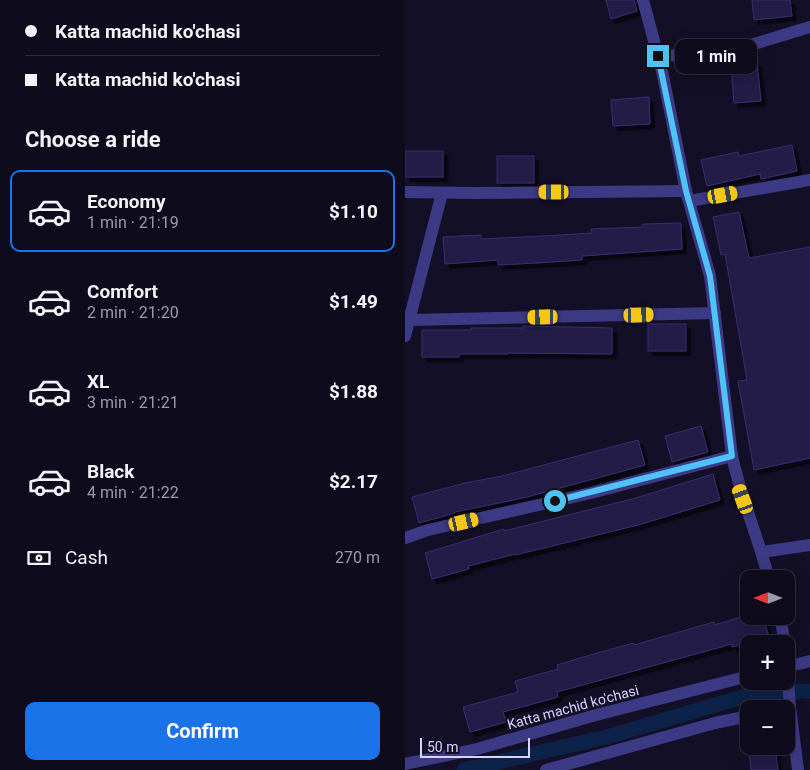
<!DOCTYPE html>
<html lang="en">
<head>
<meta charset="utf-8">
<style>
	:root { --surface:#0e0b1c; --page:#1c1929; --text:#f1f3f6; --muted:#9b9ba3; --line:#2e2b3b; --accent:#1a73e8 }
	body { margin:0; font-family:Roboto,sans-serif; background:var(--page); color:var(--text); height:100vh; display:flex; flex-direction:column; font-size:19px; white-space:nowrap }
	* { box-sizing:border-box; margin:0 }
	p { font-size:16px; color:var(--muted) }
	.icon { flex:none; width:28px; height:28px; fill:none; stroke:currentColor; stroke-width:2; stroke-linecap:round; stroke-linejoin:round }
	.map { position:relative; flex:1; overflow:hidden }
	.drawer { display:flex; flex-direction:column; background:var(--surface); width:405px }
	.drawer>* { flex:none }
	.hud { display:grid; align-content:center; height:110px; padding:0 25px; background:var(--surface) }
	.needle { width:32px; rotate:270deg }
	.buttons { position:absolute; left:335px; top:570px; display:grid; gap:10px }
	.buttons a { display:grid; place-items:center; width:55px; height:55px; border-radius:10px; background:var(--surface); box-shadow:0 5px 20px #0002,0 0 0 1px var(--line); font-size:25px }
	.scale { position:absolute; left:15px; bottom:12px; width:110px; box-sizing:border-box; padding-left:5px; border:2px solid #d9d4ff; border-top:0; font-size:14px; line-height:18px; white-space:nowrap; color:#d9d4ff; -webkit-text-stroke:4px #130f26; paint-order:stroke }
	.end { position:absolute; width:22px; height:22px; margin:-11px; border:6px solid #4fc3f7; background:#111; box-shadow:0 0 0 2px #111 }
	.from { border-radius:50% }
	.bubble { position:absolute; height:35px; border-radius:10px; background:var(--surface); box-shadow:0 5px 20px #0002,0 0 0 1px var(--line); font-size:16px; font-weight:700; line-height:35px; text-align:center }
	.car { position:absolute; width:15px; height:30px; margin:-15px -8px; border-radius:6px; box-shadow:0 0 4px 1px #0007; background:linear-gradient(#f5c518 24%,#345 0 40%,#f5c518 0 76%,#345 0 86%,#f5c518 0) }
	.hud b { display:flex; align-items:center; gap:18px; height:48px; font-size:19px }
	.hud b+b { border-top:1px solid var(--line) }
	.hud i { width:12px; height:12px; background:var(--text) }
	ul { padding:0; list-style:none }
	li { display:flex; align-items:center; gap:15px; height:82px; margin:0 10px 8px; padding:0 15px; border:2px solid transparent; border-radius:10px }
	li div { flex:1 }
	li b { display:block; font-size:19px }
	li em { font-style:normal; font-weight:700 }
	li.selected { border-color:var(--accent) }
	li>.icon { width:45px; height:45px; stroke-width:1.5 }
	h2 { padding:0 25px; font-size:22px; line-height:60px }
	.pay { display:flex; align-items:center; gap:12px; height:55px; padding:0 25px; font-size:19px }
	.pay p { margin-inline-start:auto }
	.button { display:flex; gap:10px; margin-top:auto; padding:10px 25px }
	.button a { flex:1; height:58px; border-radius:10px; background:var(--accent); color:#fff; font-size:20px; font-weight:700; line-height:58px; text-align:center }
	main { display:flex; flex:1; min-height:0 }
	.map>svg:first-child { display:block }
</style>
</head>
<body>
<main>
<section class="drawer">
<div class="hud">
<b><i class="from"></i>Katta machid ko'chasi</b>
<b><i></i>Katta machid ko'chasi</b>
</div>
<h2>Choose a ride</h2>
<ul>
<li class="selected"><svg class="icon" aria-label="car" viewBox="0 0 24 24"><path d="M5 17H2v-5l4-1 3-4h7l3 4 3 1v5h-3M9 17h6M6 11h13"/><circle cx="7" cy="17" r="2"/><circle cx="17" cy="17" r="2"/></svg><div><b>Economy</b><p>1 min · 21:19</p></div><em>$1.10</em></li>
<li><svg class="icon" aria-label="car" viewBox="0 0 24 24"><path d="M5 17H2v-5l4-1 3-4h7l3 4 3 1v5h-3M9 17h6M6 11h13"/><circle cx="7" cy="17" r="2"/><circle cx="17" cy="17" r="2"/></svg><div><b>Comfort</b><p>2 min · 21:20</p></div><em>$1.49</em></li>
<li><svg class="icon" aria-label="car" viewBox="0 0 24 24"><path d="M5 17H2v-5l4-1 3-4h7l3 4 3 1v5h-3M9 17h6M6 11h13"/><circle cx="7" cy="17" r="2"/><circle cx="17" cy="17" r="2"/></svg><div><b>XL</b><p>3 min · 21:21</p></div><em>$1.88</em></li>
<li><svg class="icon" aria-label="car" viewBox="0 0 24 24"><path d="M5 17H2v-5l4-1 3-4h7l3 4 3 1v5h-3M9 17h6M6 11h13"/><circle cx="7" cy="17" r="2"/><circle cx="17" cy="17" r="2"/></svg><div><b>Black</b><p>4 min · 21:22</p></div><em>$2.17</em></li>
</ul>
<div class="pay"><svg class="icon" aria-label="cash" viewBox="0 0 24 24"><path d="M3 7h18v10H3z"/><circle cx="12" cy="12" r="2"/></svg>Cash<p>270 m</p></div>
<div class="button"><a>Confirm</a></div>
</section>
<div class="map">
<svg width="405" height="770" viewBox="0 0 405 770">
	<defs>
		<filter id="shadow"><feDropShadow dx="4.5" dy="4.5" stdDeviation="0" flood-color="#0009"/></filter>
	</defs>
	<rect width="100%" height="100%" fill="#130f26"/>
	<g fill="none" stroke-linecap="round" stroke-linejoin="round">
		<polyline stroke="#0c2248" stroke-width="15" points="59,770 205,736 354,692 405,691"/>
	</g>
	<g fill="#241b47" stroke="#3b2d73" filter="url(#shadow)">
		<polygon points="201,0 229,0 232,11 206,19"/>
		<polygon points="347,0 385,0 387,16 349,20"/>
		<polygon points="352,63 356,101 329,103 326,66"/>
		<polygon points="244,97 245,124 208,126 206,100"/>
		<polygon points="387,145 392,171 356,179 355,174 302,186 296,160 333,152 334,156"/>
		<rect x="0" y="151" width="38" height="26"/>
		<rect x="92" y="156" width="37" height="27"/>
		<polygon points="334,212 344,258 405,247 405,458 349,470 333,381 342,380 320,254 316,255 308,217"/>
		<polygon points="276,223 277,249 177,256 177,260 131,263 93,265 93,260 40,264 38,237 76,235 76,239 138,236 187,233 186,229 238,227 238,224"/>
		<rect x="243" y="324" width="38" height="27"/>
		<polygon points="118,326 207,328 207,354 103,353 103,354 54,354 54,357 17,357 17,330 66,330 66,328 118,328"/>
		<polygon points="296,426 303,452 267,462 260,436"/>
		<polygon points="233,440 240,465 118,498 50,512 50,513 14,523 7,497 60,483 97,476"/>
		<polygon points="308,474 315,500 233,525 110,555 110,554 63,566 64,569 27,579 20,553 99,529 99,531 231,498"/>
		<polygon points="340,616 358,616 364,637 327,647 327,644 152,692 153,697 98,712 101,722 65,732 58,707 113,692 110,681 153,669 152,665 192,653 229,643 229,645 309,622 309,625"/>
		<polygon points="370,747 373,770 346,770 344,751"/>
	</g>
	<g fill="none" stroke-linecap="round" stroke-linejoin="round">
		<g stroke="#3d3a85" stroke-width="12">
			<path d="M238,0L257,71L281,191L305,276L327,456C336,498 353,537 364,579"/>
			<polyline points="253,56 319,53 405,27"/>
			<polyline points="0,192 68,193 281,191"/>
			<polyline points="284,201 405,180"/>
			<polyline points="5,320 310,313"/>
			<polyline points="0,336 37,193"/>
			<polyline points="0,538 23,530 186,493 327,456"/>
			<polyline points="357,552 405,545"/>
			<polyline points="375,616 380,644"/>
			<polyline points="381,654 385,707 393,770"/>
			<polyline points="381,667 405,661"/>
			<polyline points="0,764 72,749 191,715 344,676"/>
			<polyline points="141,770 310,723 344,716"/>
		</g>
	</g>
	<g fill="none" stroke-linecap="round" stroke-linejoin="round">
		<polyline stroke="#4fc3f7" stroke-width="6" points="150,501 327,456 305,276 281,191 253,56"/>
	</g>
	<g text-anchor="middle" stroke-width="5" stroke-linejoin="round" paint-order="stroke">
		<g font-size="14" fill="#d9d4ff" stroke="#130f26">
			<text transform="translate(168 707) rotate(-15)" y="5">Katta machid ko'chasi</text>
		</g>
	</g>
</svg>
<div class="buttons">
<a><svg class="needle" viewBox="-14 -14 28 28"><path d="M0-13l5 13h-10z" fill="#e53935"/><path d="M0 13l5-13h-10z" fill="#9b9ba3"/></svg></a>
<a>+</a>
<a>−</a>
</div>
<div class="scale">50 m</div>
<i class="end from" style="left:150px;top:501px"></i>
<i class="end" style="left:253px;top:56px"></i>
<div class="bubble" style="left:270px;top:39px;width:82px">1 min</div>
<i class="car" style="left:149px;top:192px;rotate:270deg"></i>
<i class="car" style="left:318px;top:195px;rotate:80deg"></i>
<i class="car" style="left:234px;top:315px;rotate:88deg"></i>
<i class="car" style="left:138px;top:317px;rotate:269deg"></i>
<i class="car" style="left:338px;top:499px;rotate:340deg"></i>
<i class="car" style="left:59px;top:522px;rotate:77deg"></i>
</div>
</main>
</body>
</html>
